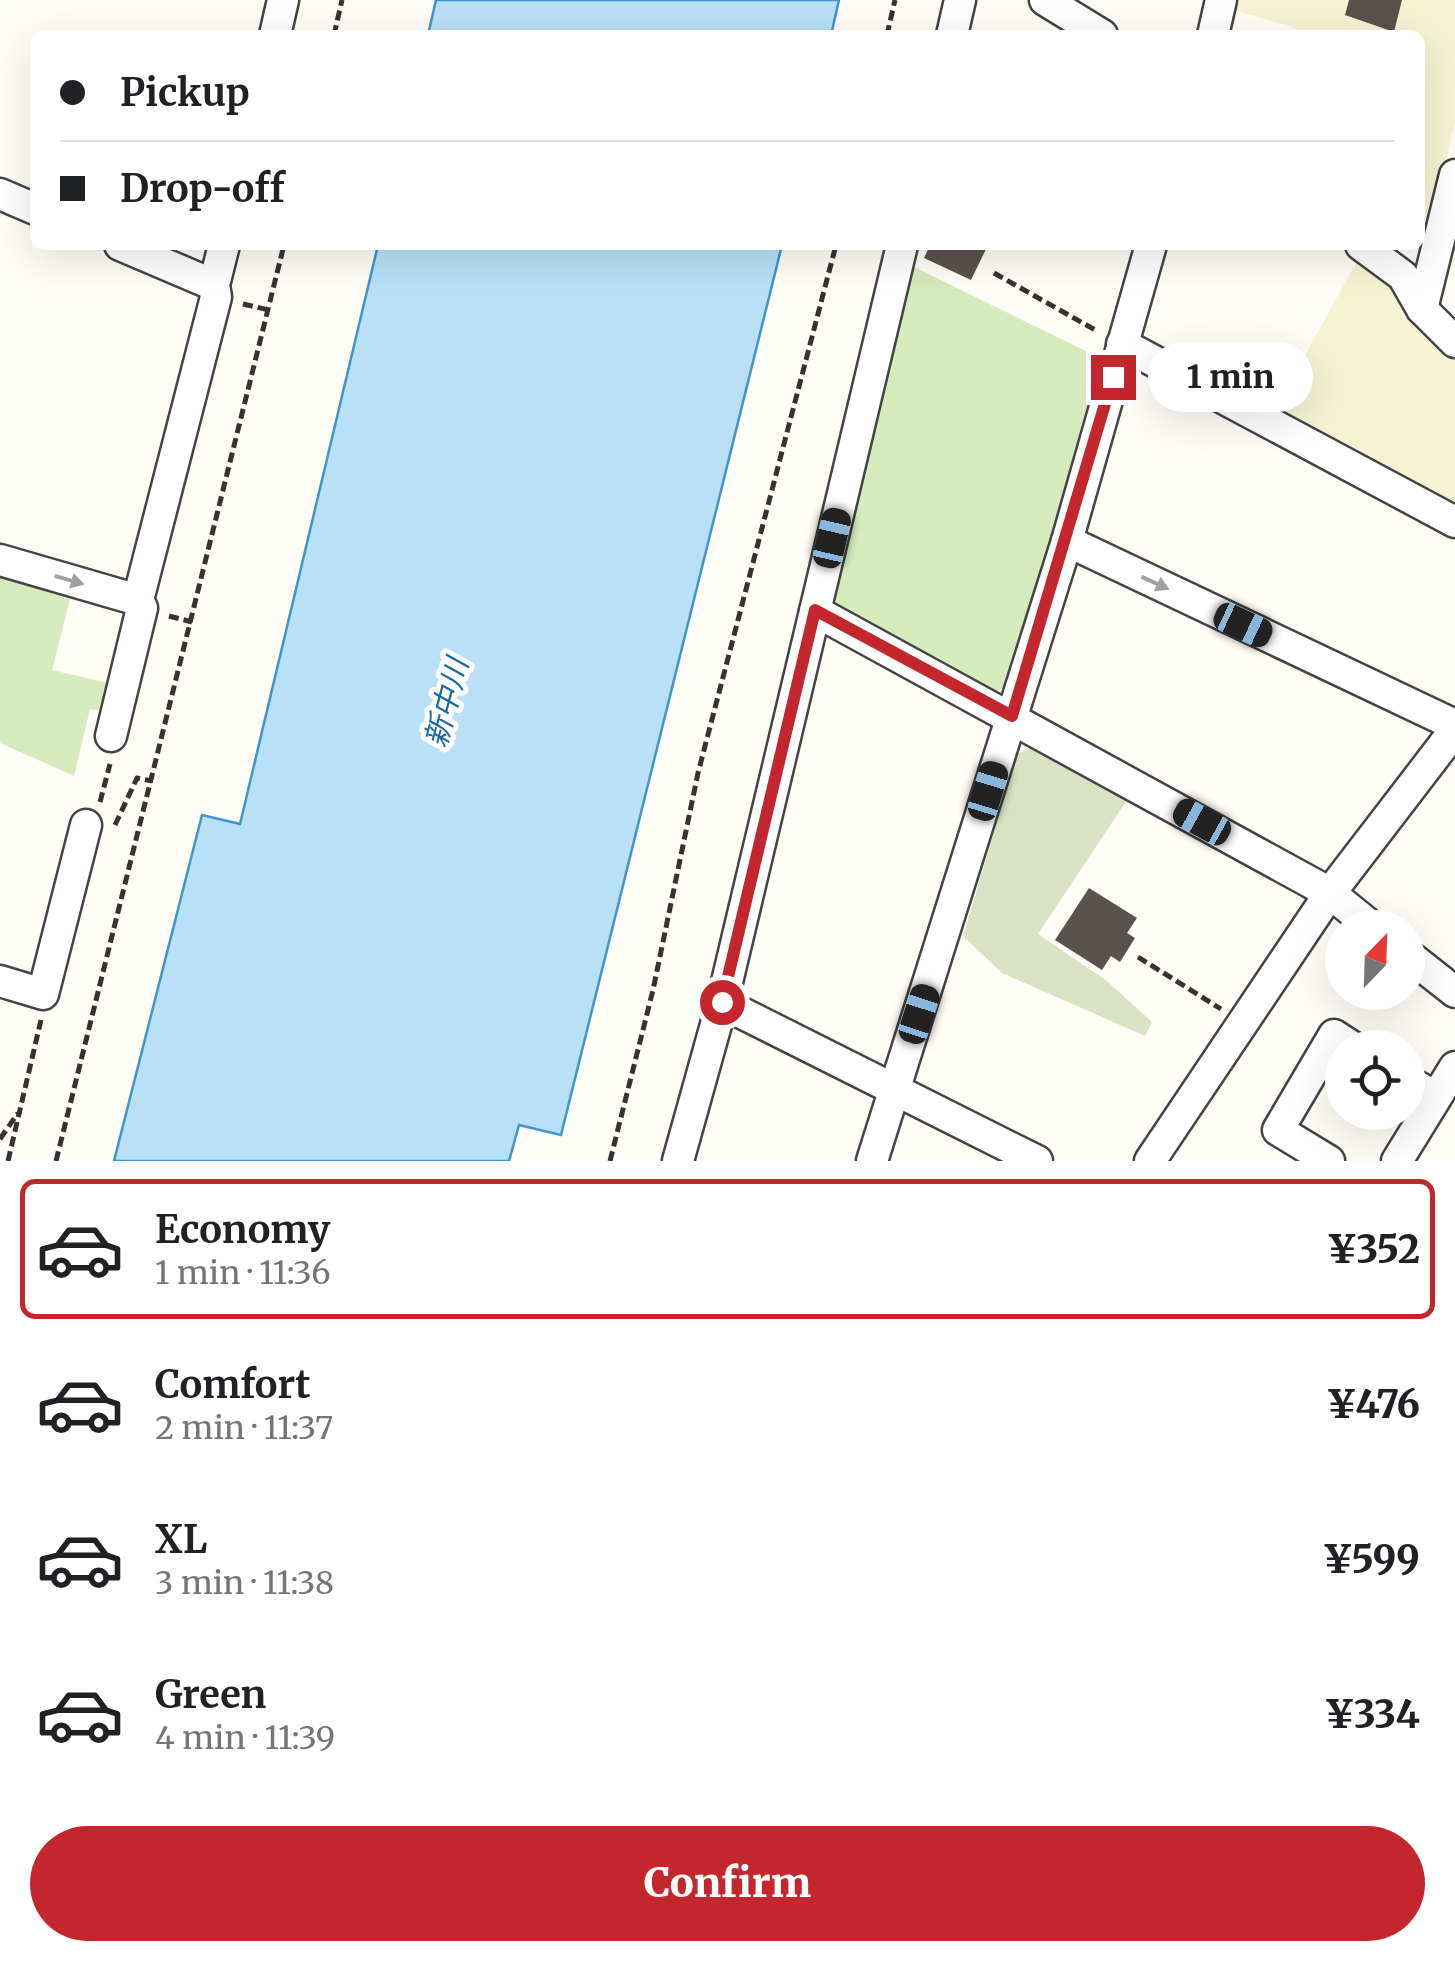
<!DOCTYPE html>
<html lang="en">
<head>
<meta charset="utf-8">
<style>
	:root { --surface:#fff; --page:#f6f6f6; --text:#202124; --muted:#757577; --line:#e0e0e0; --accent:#c4262e }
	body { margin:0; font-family:Merriweather,"Noto Sans JP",serif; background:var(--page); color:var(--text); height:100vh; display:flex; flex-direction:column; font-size:38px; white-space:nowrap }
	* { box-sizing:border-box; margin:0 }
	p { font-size:32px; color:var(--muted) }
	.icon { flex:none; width:55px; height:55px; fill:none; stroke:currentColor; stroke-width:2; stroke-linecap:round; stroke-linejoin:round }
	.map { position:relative; height:1161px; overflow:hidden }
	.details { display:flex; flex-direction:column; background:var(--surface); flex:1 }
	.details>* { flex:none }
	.top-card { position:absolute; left:30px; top:30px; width:1395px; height:220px; border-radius:15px; box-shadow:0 10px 40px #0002; display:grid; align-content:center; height:220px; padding:0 30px; background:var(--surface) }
	.needle { width:65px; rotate:23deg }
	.controls { position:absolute; left:1325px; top:910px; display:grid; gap:20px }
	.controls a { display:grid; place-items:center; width:100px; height:100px; border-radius:50%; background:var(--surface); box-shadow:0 10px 40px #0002; font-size:50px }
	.end { position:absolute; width:45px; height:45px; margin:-22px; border:12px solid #c4262e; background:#fff; box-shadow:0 0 0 5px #fff }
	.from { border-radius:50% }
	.bubble { position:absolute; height:70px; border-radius:35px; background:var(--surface); box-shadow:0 10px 40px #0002; font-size:32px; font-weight:800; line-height:70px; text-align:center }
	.car { position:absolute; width:30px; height:60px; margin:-30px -15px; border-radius:12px; box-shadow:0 0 8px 2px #0007; background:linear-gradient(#222 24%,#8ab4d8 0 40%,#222 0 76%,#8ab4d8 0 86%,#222 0) }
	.top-card b { display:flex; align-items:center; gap:35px; height:95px; font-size:38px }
	.top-card b+b { border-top:2px solid var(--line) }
	.top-card i { width:25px; height:25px; background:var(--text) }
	ul { padding:18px 0 0; list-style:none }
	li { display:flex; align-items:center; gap:30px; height:140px; margin:0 20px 15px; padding:0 10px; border:5px solid transparent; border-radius:15px }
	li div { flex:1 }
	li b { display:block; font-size:38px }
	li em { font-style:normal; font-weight:800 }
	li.selected { border-color:var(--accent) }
	li>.icon { width:90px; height:90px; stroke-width:1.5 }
	.action { display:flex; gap:20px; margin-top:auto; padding:20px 30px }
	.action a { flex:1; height:115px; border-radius:60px; background:var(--accent); color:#fff; font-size:40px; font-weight:800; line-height:115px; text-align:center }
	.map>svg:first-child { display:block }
</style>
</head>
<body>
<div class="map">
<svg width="1455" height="1161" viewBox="0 0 1455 1161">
	<rect width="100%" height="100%" fill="#fffdf5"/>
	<g fill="#f6f3d4">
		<polygon points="1239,0 1455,0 1455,123 1432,221 1420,217 1420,35 1295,35 1296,28 1237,11"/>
		<polygon points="1359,257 1391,284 1455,357 1455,508 1274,412"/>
	</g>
	<g fill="#d5ebbd">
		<polygon points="912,266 1100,358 1010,684 990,695 843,614 830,593"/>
		<polygon points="0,577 70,599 52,670 108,683 102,711 90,709 74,776 0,743"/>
	</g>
	<polygon fill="#d9e3c4" points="1029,748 1127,800 1038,934 1107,981 1152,1022 1145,1036 1002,973 963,936 1017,754"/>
	<g fill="#b9e0f7" stroke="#3f96cf" stroke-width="2.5">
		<polygon points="436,0 839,0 831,35 428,35"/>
		<polygon points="378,245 782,245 561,1135 519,1125 509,1161 114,1161 202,815 240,824"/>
	</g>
	<g fill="#5a524d">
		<polygon points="1349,0 1402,0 1394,32 1345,15"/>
		<polygon points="930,245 988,245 971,280 924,258"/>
		<polygon points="1089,888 1137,918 1127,933 1135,938 1120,962 1111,956 1102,970 1055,940"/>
	</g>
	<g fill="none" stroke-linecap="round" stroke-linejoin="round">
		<defs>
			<g id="minor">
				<polyline points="1045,0 1102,35"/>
				<polyline points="275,35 283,0"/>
				<polyline points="952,35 960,0"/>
				<polyline points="1213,35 1221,0"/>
				<polyline points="0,194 35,209"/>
				<polyline points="120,245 214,285"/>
				<polyline points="1361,245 1403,276 1422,309 1455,342"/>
				<polyline points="1422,309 1455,175"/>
				<polyline points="1122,344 1455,522"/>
				<polyline points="1067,541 1455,725"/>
				<polyline points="0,560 138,600"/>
				<polyline points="815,611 1330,893 1373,928"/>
				<polyline points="111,736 142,608 138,600 216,297 214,285 224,245"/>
				<polyline points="1408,955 1455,992"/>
				<polyline points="0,981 43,994 86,825"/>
				<polyline points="722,1003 1037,1161"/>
				<polyline points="1408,1081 1435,1097"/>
				<polyline points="678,1161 722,1003 902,245"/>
				<polyline points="872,1161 1067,541 1151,245"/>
				<polyline points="1150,1161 1330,893 1455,730"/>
				<polyline points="1329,1161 1278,1130 1334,1035 1354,1048"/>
				<polyline points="1397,1161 1455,1067"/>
			</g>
		</defs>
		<use href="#minor" stroke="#444" stroke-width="35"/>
		<g stroke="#333" stroke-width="5" stroke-dasharray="10 5" stroke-linecap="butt">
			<polyline points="334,35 342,0"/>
			<polyline points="887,35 895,0"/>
			<polyline points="994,273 1097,331"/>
			<polyline points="243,304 269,310"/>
			<polyline points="169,616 192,622"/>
			<polyline points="100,802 110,764"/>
			<polyline points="115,825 137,778 152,781"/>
			<polyline points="1138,957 1221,1009"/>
			<polyline points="0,1139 18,1113"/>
			<polyline points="8,1161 41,1020"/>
			<polyline points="56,1161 284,245"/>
			<polyline points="610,1161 653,990 698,773 836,245"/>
		</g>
		<use href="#minor" stroke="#fff" stroke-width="30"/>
	</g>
	<defs><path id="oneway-solid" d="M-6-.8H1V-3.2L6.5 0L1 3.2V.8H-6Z" transform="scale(2.5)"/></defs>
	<g fill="#a0a0a0">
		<use href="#oneway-solid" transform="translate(69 580) rotate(16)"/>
		<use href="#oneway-solid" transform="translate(1155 583) rotate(25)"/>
	</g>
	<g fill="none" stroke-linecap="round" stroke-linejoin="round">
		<polyline stroke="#c4262e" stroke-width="12" points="722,1002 815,610 1012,716 1113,377"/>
	</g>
	<g text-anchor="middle" stroke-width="10" stroke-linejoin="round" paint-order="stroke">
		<g font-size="30" font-style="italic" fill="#1768a6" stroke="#fff">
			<text transform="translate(447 703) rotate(-75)" y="10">新中川</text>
		</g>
	</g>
</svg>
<div class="controls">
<a><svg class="needle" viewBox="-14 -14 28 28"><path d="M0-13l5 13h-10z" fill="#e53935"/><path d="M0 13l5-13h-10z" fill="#757577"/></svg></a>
<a><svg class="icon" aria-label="locate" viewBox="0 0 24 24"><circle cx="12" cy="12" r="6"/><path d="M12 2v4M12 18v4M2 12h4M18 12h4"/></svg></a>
</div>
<i class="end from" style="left:722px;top:1002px"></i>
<i class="end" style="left:1113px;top:377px"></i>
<div class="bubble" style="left:1148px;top:342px;width:165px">1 min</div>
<i class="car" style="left:832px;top:538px;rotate:13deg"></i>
<i class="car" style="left:1243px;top:625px;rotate:115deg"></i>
<i class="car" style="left:988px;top:791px;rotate:17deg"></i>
<i class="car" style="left:1202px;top:822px;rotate:299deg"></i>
<i class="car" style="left:919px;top:1014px;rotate:18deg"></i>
<div class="top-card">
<b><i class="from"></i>Pickup</b>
<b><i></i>Drop-off</b>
</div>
</div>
<section class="details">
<ul>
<li class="selected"><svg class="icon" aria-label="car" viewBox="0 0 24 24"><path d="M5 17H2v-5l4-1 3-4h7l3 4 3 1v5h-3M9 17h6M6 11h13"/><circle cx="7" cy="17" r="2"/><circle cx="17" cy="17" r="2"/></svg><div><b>Economy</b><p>1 min · 11:36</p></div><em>¥352</em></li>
<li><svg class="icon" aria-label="car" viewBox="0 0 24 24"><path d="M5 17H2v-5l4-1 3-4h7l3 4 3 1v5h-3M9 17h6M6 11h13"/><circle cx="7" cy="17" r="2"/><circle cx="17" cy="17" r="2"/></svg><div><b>Comfort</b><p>2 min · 11:37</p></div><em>¥476</em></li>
<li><svg class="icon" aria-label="car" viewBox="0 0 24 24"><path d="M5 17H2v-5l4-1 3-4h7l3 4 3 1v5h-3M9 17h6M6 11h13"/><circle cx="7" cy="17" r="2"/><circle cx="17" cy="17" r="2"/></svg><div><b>XL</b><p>3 min · 11:38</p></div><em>¥599</em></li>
<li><svg class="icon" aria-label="car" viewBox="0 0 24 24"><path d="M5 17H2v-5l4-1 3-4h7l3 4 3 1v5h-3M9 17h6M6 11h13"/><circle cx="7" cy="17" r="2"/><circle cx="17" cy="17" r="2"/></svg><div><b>Green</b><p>4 min · 11:39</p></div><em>¥334</em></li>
</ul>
<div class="action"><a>Confirm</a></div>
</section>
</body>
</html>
